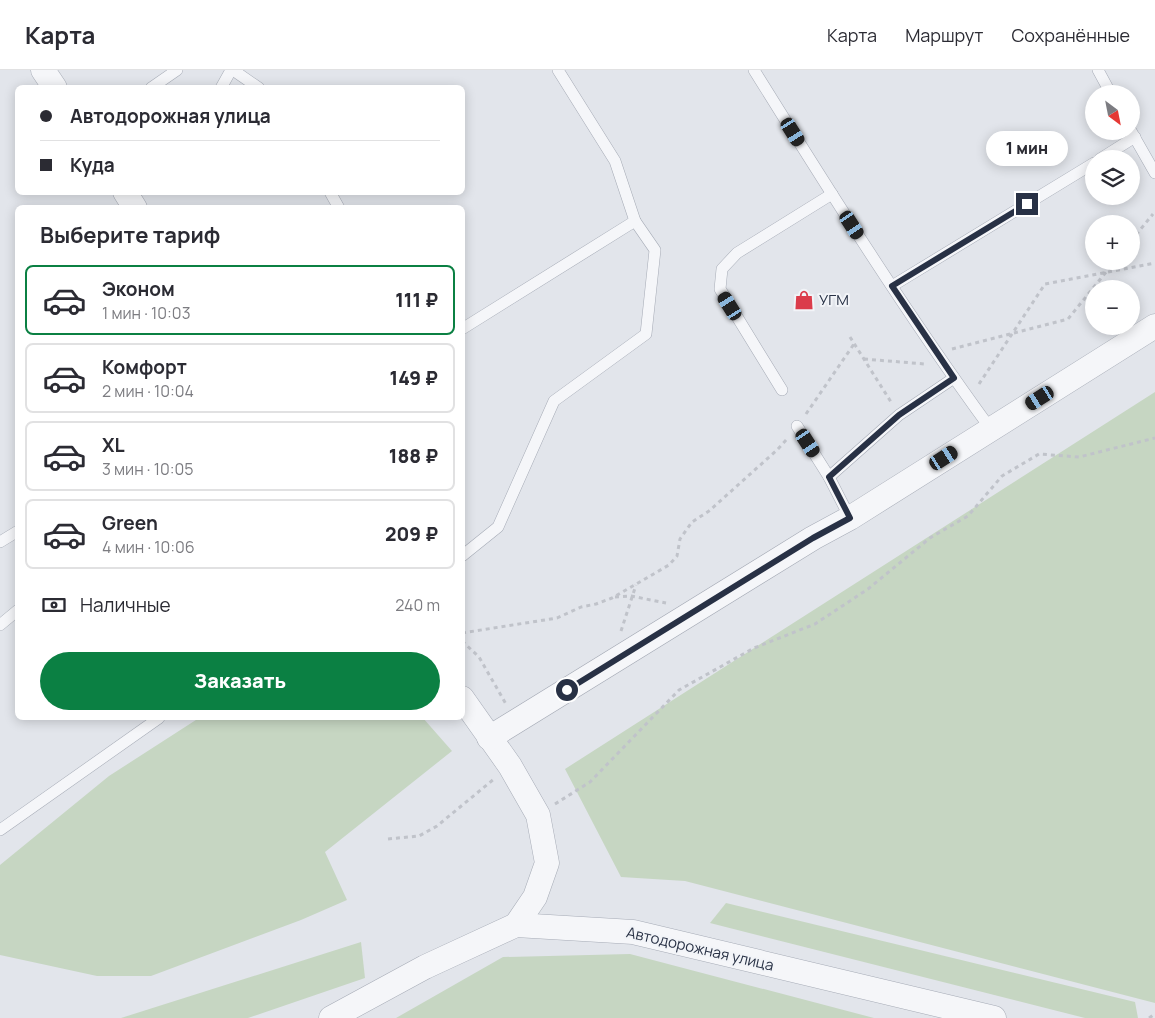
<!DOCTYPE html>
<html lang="ru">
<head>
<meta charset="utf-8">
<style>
	:root { --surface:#fff; --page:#f2f2f3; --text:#2b2b33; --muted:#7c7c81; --line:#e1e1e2; --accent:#0b8043 }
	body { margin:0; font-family:Manrope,sans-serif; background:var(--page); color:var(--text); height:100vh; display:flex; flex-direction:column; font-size:19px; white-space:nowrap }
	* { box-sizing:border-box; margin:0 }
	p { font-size:16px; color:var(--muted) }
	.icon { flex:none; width:28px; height:28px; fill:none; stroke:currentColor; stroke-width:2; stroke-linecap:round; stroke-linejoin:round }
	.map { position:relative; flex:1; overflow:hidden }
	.sheet { position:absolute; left:15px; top:135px; width:450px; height:515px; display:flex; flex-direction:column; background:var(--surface); border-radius:8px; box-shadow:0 2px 12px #0003 }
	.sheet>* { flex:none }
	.guide { position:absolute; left:15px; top:15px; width:450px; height:110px; border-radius:8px; box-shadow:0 2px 12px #0003; display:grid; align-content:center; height:110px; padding:0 25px; background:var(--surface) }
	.needle { width:32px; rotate:148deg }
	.buttons { position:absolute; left:1085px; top:15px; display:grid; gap:10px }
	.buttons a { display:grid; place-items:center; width:55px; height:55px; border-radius:50%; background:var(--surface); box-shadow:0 2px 12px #0003; font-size:25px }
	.end { position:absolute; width:22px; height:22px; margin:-11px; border:6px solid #283145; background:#fff; box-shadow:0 0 0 2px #fff }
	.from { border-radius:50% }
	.bubble { position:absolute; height:35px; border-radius:18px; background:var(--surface); box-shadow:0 2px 12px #0003; font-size:16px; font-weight:800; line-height:35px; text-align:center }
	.car { position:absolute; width:15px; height:30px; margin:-15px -8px; border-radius:6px; box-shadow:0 0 4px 1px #0007; background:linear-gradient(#222 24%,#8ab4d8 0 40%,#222 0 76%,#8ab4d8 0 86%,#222 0) }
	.guide b { display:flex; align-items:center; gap:18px; height:48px; font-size:19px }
	.guide b+b { border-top:1px solid var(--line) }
	.guide i { width:12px; height:12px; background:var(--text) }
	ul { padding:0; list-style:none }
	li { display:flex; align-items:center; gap:15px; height:70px; margin:0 10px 8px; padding:0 15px; border:2px solid var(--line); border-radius:8px }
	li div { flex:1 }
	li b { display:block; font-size:19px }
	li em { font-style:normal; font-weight:800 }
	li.on { border-color:var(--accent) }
	li>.icon { width:45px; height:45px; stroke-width:1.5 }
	h2 { padding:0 25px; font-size:22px; line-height:60px }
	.pay { display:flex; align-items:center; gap:12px; height:55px; padding:0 25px; font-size:19px }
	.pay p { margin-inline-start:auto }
	.primary-button { display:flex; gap:10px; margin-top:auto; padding:10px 25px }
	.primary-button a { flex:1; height:58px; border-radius:30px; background:var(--accent); color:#fff; font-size:20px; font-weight:800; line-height:58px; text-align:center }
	header { display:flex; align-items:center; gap:30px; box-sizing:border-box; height:70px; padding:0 25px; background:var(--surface); border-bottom:1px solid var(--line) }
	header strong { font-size:24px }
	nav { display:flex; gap:28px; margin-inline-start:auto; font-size:18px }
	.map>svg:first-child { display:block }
</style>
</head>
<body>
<header>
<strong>Карта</strong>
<nav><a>Карта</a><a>Маршрут</a><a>Сохранённые</a></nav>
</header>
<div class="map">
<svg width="1155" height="948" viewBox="0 0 1155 948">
	<rect width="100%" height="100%" fill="#e2e5eb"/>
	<g fill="#c6d6c2">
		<polygon points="1155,322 1155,933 685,811 621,807 565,699"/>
		<polygon points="199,648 423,648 452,681 325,782 347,830 301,850 151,906 97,906 0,885 0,795 109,706"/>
		<polygon points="726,833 1135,932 1138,948 1085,948 710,853"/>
		<polygon points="361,872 365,908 248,948 121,948"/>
		<polygon points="630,884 874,948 875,948 396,948 503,887"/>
	</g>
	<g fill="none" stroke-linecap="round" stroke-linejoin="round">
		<defs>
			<g id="service">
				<polyline points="233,0 259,18"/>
				<polyline points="558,0 615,91 635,151"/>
				<path d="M754,0C830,122 906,243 990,358"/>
				<polyline points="1098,0 1111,24"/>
				<polyline points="151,18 177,0"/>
				<polyline points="221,18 231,0"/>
				<polyline points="1131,61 1155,103"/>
				<polyline points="1100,89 1135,67"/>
				<polyline points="330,122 339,138"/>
				<polyline points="892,216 1094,93"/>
				<polyline points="462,259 635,151 655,180 646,264 554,331 498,457 462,486"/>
				<polyline points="782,320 720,219 722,199 737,183 832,124"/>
				<polyline points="797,356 829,407 850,448"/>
				<polyline points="829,407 899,345 954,308"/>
				<polyline points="0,472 18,461"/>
				<polyline points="0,555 18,540"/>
				<polyline points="0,760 159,648"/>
			</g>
			<g id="minor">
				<polyline points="43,0 55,18"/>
				<polyline points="125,122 135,138"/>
				<polyline points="462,628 510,696 538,745 547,793 535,827 516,855"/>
				<polyline points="489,668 813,468 850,448 1155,256"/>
				<polyline points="331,948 425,897 516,855 633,862 994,948"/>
			</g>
		</defs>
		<use href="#service" stroke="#a6abb6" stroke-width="12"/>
		<use href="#minor" stroke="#a6abb6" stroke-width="25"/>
		<g stroke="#c0c3ca" stroke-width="3" stroke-dasharray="4 4" stroke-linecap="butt">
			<polyline points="1131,171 1153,144"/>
			<polyline points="850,267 891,332"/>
			<polyline points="952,279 1068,249 1115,191"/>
			<polyline points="864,289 925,294"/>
			<polyline points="979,314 1045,214 1155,193"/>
			<polyline points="806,344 854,274"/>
			<polyline points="615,527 631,526 666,533"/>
			<polyline points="621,561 636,515"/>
			<polyline points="462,563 557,548 581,537 596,534 612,528 669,495 677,486 680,469 692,452 709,441 777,380 787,369"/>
			<polyline points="462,571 479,587 506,634"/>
			<polyline points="555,734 590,712 679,620 754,578 815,554 868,519 930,468 968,446 1002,406 1039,384 1079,387 1155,368"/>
			<polyline points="388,769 419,766 437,756 494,709"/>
			<polyline points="1149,948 1155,944"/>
		</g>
		<use href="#service" stroke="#f5f6f9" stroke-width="11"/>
		<use href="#minor" stroke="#f5f6f9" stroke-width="24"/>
	</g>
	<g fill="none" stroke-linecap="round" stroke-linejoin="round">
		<polyline stroke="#283145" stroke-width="6" points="567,620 813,468 850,448 829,407 899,345 954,308 892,216 1027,134"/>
	</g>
	<defs>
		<symbol id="shop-bare" viewBox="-9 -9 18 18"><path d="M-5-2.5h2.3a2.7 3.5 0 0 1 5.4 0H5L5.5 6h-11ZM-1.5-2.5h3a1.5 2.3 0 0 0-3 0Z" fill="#db3c4b" stroke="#f2f4f8" stroke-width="2.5" paint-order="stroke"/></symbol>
	</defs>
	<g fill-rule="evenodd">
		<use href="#shop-bare" x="790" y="216" width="28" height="28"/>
	</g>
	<g text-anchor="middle" stroke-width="4" stroke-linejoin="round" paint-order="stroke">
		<g font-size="15" fill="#283145" stroke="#f2f4f8" text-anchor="start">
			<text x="819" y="235">УГМ</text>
		</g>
		<g font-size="15" fill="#283145" stroke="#f2f4f8">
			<text transform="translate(700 879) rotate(13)" y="5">Автодорожная улица</text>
		</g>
	</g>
</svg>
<div class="buttons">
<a><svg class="needle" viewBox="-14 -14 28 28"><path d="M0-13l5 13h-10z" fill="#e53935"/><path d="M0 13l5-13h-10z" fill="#7c7c81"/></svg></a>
<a><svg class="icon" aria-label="layers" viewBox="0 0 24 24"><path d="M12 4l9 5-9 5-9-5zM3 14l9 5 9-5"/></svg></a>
<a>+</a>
<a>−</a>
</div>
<i class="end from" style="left:567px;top:620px"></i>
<i class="end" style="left:1027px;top:134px"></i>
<div class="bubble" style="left:986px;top:61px;width:82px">1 мин</div>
<i class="car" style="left:793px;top:62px;rotate:148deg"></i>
<i class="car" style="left:852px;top:155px;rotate:147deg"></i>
<i class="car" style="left:730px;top:236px;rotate:328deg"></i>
<i class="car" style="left:1040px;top:328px;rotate:238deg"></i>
<i class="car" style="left:808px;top:373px;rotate:147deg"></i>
<i class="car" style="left:944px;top:388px;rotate:57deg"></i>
<div class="guide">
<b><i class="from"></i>Автодорожная улица</b>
<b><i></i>Куда</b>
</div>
<section class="sheet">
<h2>Выберите тариф</h2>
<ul>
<li class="on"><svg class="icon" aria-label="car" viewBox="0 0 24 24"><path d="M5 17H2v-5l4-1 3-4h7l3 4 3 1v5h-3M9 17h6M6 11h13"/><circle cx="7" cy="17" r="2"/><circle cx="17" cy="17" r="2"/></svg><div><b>Эконом</b><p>1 мин · 10:03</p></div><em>111 ₽</em></li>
<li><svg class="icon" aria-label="car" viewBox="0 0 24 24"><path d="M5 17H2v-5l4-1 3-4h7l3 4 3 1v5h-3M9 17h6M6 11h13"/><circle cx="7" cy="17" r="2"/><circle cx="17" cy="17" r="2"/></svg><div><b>Комфорт</b><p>2 мин · 10:04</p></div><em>149 ₽</em></li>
<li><svg class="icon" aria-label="car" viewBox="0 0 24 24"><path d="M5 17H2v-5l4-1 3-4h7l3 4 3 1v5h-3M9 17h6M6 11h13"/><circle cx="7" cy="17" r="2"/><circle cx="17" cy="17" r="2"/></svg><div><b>XL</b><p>3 мин · 10:05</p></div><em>188 ₽</em></li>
<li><svg class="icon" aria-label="car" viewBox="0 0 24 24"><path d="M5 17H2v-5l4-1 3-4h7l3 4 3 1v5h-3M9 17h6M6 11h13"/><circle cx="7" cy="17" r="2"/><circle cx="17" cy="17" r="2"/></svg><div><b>Green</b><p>4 мин · 10:06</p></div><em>209 ₽</em></li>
</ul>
<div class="pay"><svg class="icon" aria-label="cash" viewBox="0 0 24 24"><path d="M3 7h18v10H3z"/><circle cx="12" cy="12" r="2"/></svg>Наличные<p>240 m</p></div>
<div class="primary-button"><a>Заказать</a></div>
</section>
</div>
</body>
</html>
